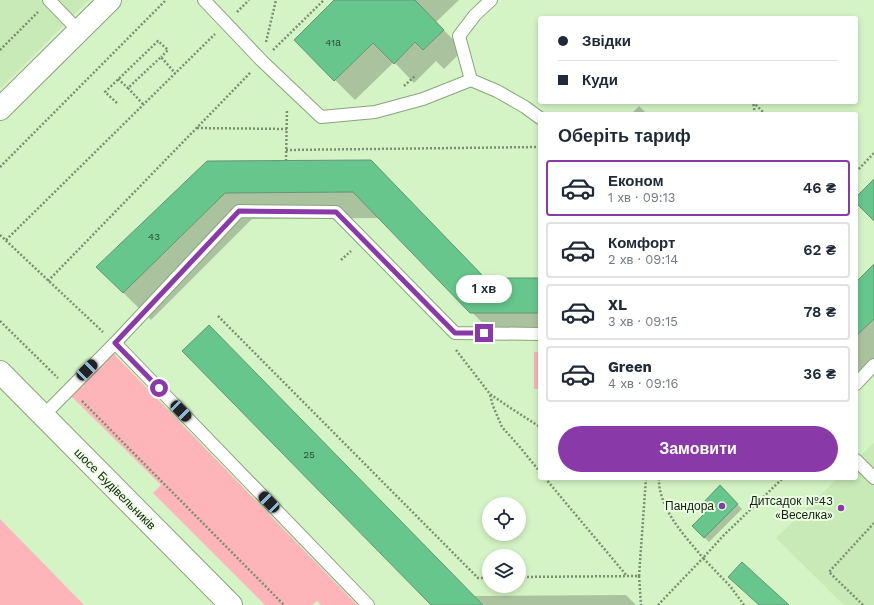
<!DOCTYPE html>
<html lang="uk">
<head>
<meta charset="utf-8">
<style>
	:root { --surface:#fff; --page:#f6f6f7; --text:#1f2937; --muted:#747a83; --line:#e0e1e3; --accent:#8a39a9 }
	body { margin:0; font-family:"Work Sans",sans-serif; background:var(--page); color:var(--text); height:100vh; display:flex; flex-direction:column; font-size:15px; white-space:nowrap }
	* { box-sizing:border-box; margin:0 }
	p { font-size:13px; color:var(--muted) }
	.icon { flex:none; width:22px; height:22px; fill:none; stroke:currentColor; stroke-width:2; stroke-linecap:round; stroke-linejoin:round }
	.map { position:relative; flex:1; overflow:hidden }
	.details { position:absolute; left:538px; top:112px; width:320px; height:368px; display:flex; flex-direction:column; background:var(--surface); border-radius:4px; box-shadow:0 2px 6px #0003 }
	.details>* { flex:none }
	.top-card { position:absolute; left:538px; top:16px; width:320px; height:88px; border-radius:4px; box-shadow:0 2px 6px #0003; display:grid; align-content:center; height:88px; padding:0 20px; background:var(--surface) }
	.controls { position:absolute; left:482px; top:497px; display:grid; gap:8px }
	.controls a { display:grid; place-items:center; width:44px; height:44px; border-radius:50%; background:var(--surface); box-shadow:0 2px 6px #0003; font-size:20px }
	.end { position:absolute; width:18px; height:18px; margin:-9px; border:5px solid #8a39a9; background:#fff; box-shadow:0 0 0 2px #fff }
	.from { border-radius:50% }
	.bubble { position:absolute; height:28px; border-radius:14px; background:var(--surface); box-shadow:0 2px 6px #0003; font-size:13px; font-weight:600; line-height:28px; text-align:center }
	.car { position:absolute; width:12px; height:24px; margin:-12px -6px; border-radius:5px; box-shadow:0 0 3px 1px #0007; background:linear-gradient(#222 24%,#8ab4d8 0 40%,#222 0 76%,#8ab4d8 0 86%,#222 0) }
	.top-card b { display:flex; align-items:center; gap:14px; height:38px; font-size:15px }
	.top-card b+b { border-top:1px solid var(--line) }
	.top-card i { width:10px; height:10px; background:var(--text) }
	ul { padding:0; list-style:none }
	li { display:flex; align-items:center; gap:12px; height:56px; margin:0 8px 6px; padding:0 12px; border:2px solid var(--line); border-radius:4px }
	li div { flex:1 }
	li b { display:block; font-size:15px }
	li em { font-style:normal; font-weight:600 }
	li.active { border-color:var(--accent) }
	li>.icon { width:36px; height:36px; stroke-width:1.5 }
	h2 { padding:0 20px; font-size:18px; line-height:48px }
	.button { display:flex; gap:8px; margin-top:auto; padding:8px 20px }
	.button a { flex:1; height:46px; border-radius:24px; background:var(--accent); color:#fff; font-size:16px; font-weight:600; line-height:46px; text-align:center }
	.map>svg:first-child { display:block }
</style>
</head>
<body>
<div class="map">
<svg width="874" height="605" viewBox="0 0 874 605">
	<rect width="100%" height="100%" fill="#d5f4c6"/>
	<g fill="#c7eab6">
		<polygon points="0,0 89,0 0,89"/>
		<polygon points="874,443 874,605 844,605 776,538 838,478 856,478 856,460"/>
	</g>
	<g fill="#fdb5b9">
		<polygon points="112,352 357,605 321,605 317,601 312,605 265,605 153,493 161,485 70,395"/>
		<rect x="534" y="352" width="6" height="37"/>
		<polygon points="0,519 84,605 0,605"/>
	</g>
	<g fill="#0003">
		<polygon points="336,0 459,0 436,22 463,50 444,69 436,61 414,83 394,62 355,100 295,40"/>
		<polygon points="639,106 647,114 631,114"/>
		<polygon points="371,161 486,279 540,279 540,340 499,340 380,218 252,219 151,320 97,267 207,162"/>
		<polygon points="874,266 874,372 856,381 856,283"/>
		<polygon points="720,487 742,509 709,542 693,526 709,510"/>
		<polygon points="626,595 636,605 432,605 473,596"/>
	</g>
	<g fill="#66c68c" stroke="#669576">
		<polygon points="334,0 415,0 444,30 423,50 415,42 394,64 373,43 334,81 294,40"/>
		<polygon points="371,160 485,278 540,278 540,313 470,313 353,192 225,193 123,293 96,267 207,161"/>
		<polygon points="874,179 874,221 856,203 856,197"/>
		<polygon points="874,264 874,319 856,336 856,282"/>
		<polygon points="209,325 483,605 431,605 182,351"/>
		<polygon points="720,485 738,504 704,538 692,526 708,510 702,504"/>
		<polygon points="742,562 789,605 759,605 728,577"/>
	</g>
	<g fill="none" stroke-linecap="round" stroke-linejoin="round">
		<defs>
			<g id="lane">
				<polyline points="49,0 79,31"/>
				<polyline points="204,0 262,61 321,117 375,112 423,99 471,80 497,91 525,107 540,118"/>
				<polyline points="471,80 459,36 475,15 491,0"/>
				<polyline points="115,343 368,605"/>
				<polyline points="856,384 874,365"/>
				<polyline points="43,416 115,343 239,211 336,212 455,333 540,334"/>
				<polyline points="856,460 874,478"/>
			</g>
			<g id="secondary">
				<polyline points="0,109 110,0"/>
				<polyline points="0,372 231,605"/>
			</g>
		</defs>
		<use href="#lane" stroke="#89a57b" stroke-width="14"/>
		<use href="#secondary" stroke="#89a57b" stroke-width="24"/>
		<g stroke="#7b9070" stroke-width="2.5" stroke-dasharray="2 2" stroke-linecap="butt">
			<polyline points="237,12 249,0"/>
			<polyline points="266,42 276,0"/>
			<polyline points="0,50 38,12"/>
			<polyline points="273,50 324,0"/>
			<polyline points="118,79 128,88"/>
			<polyline points="404,86 416,75"/>
			<polyline points="117,103 105,92 158,41 168,50 161,57"/>
			<polyline points="143,104 128,88 161,57 175,73"/>
			<polyline points="755,114 753,102 765,114"/>
			<polyline points="197,128 287,129"/>
			<polyline points="286,150 540,147"/>
			<polyline points="286,161 287,109"/>
			<polyline points="0,167 166,0"/>
			<polyline points="856,172 874,153"/>
			<polyline points="0,235 103,332"/>
			<polyline points="6,240 215,34"/>
			<polyline points="341,260 351,251"/>
			<polyline points="48,281 251,72"/>
			<polyline points="218,316 478,578 489,578"/>
			<polyline points="0,321 58,378"/>
			<polyline points="456,350 490,394 509,407 540,427"/>
			<polyline points="490,395 493,406 502,427 519,446 540,472"/>
			<polyline points="82,401 284,605"/>
			<polyline points="545,478 627,576"/>
			<polyline points="639,576 646,478"/>
			<polyline points="519,577 639,576 641,605"/>
			<path d="M658,605L703,558C686,537 666,517 660,490C659,486 659,482 659,478"/>
			<polyline points="744,605 730,586 703,558 723,536 783,478"/>
			<polyline points="863,605 829,572 874,523"/>
		</g>
		<use href="#lane" stroke="#fff" stroke-width="12"/>
		<use href="#secondary" stroke="#fff" stroke-width="22"/>
	</g>
	<g fill="none" stroke-linecap="round" stroke-linejoin="round">
		<polyline stroke="#8a39a9" stroke-width="5" points="159,388 115,343 239,211 336,212 455,333 484,333"/>
	</g>
	<g fill="#8a39a9" stroke="#eafde2" stroke-width="1.5">
		<circle cx="722" cy="506" r="4"/>
		<circle cx="841" cy="508" r="4"/>
	</g>
	<g text-anchor="middle" stroke-width="4" stroke-linejoin="round" paint-order="stroke">
		<g font-size="10" fill="#294a2f">
			<text x="333" y="46">41а</text>
			<text x="154" y="240">43</text>
			<text x="309" y="458">25</text>
		</g>
		<g font-size="12" fill="#152010" stroke="#eafde2">
			<text transform="translate(115 489) rotate(45)" y="4">шосе Будівельників</text>
		</g>
		<g font-size="12" fill="#152010" stroke="#eafde2" text-anchor="end">
			<text x="833" y="505">Дитсадок №43<tspan x="833" dy="14">«Веселка»</tspan></text>
			<text x="714" y="510">Пандора</text>
		</g>
	</g>
</svg>
<div class="controls">
<a><svg class="icon" aria-label="locate" viewBox="0 0 24 24"><circle cx="12" cy="12" r="6"/><path d="M12 2v4M12 18v4M2 12h4M18 12h4"/></svg></a>
<a><svg class="icon" aria-label="layers" viewBox="0 0 24 24"><path d="M12 4l9 5-9 5-9-5zM3 14l9 5 9-5"/></svg></a>
</div>
<i class="end from" style="left:159px;top:388px"></i>
<i class="end" style="left:484px;top:333px"></i>
<div class="bubble" style="left:456px;top:275px;width:56px">1 хв</div>
<i class="car" style="left:87px;top:370px;rotate:45deg"></i>
<i class="car" style="left:181px;top:411px;rotate:136deg"></i>
<i class="car" style="left:269px;top:502px;rotate:316deg"></i>
<div class="top-card">
<b><i class="from"></i>Звідки</b>
<b><i></i>Куди</b>
</div>
<section class="details">
<h2>Оберіть тариф</h2>
<ul>
<li class="active"><svg class="icon" aria-label="car" viewBox="0 0 24 24"><path d="M5 17H2v-5l4-1 3-4h7l3 4 3 1v5h-3M9 17h6M6 11h13"/><circle cx="7" cy="17" r="2"/><circle cx="17" cy="17" r="2"/></svg><div><b>Економ</b><p>1 хв · 09:13</p></div><em>46 ₴</em></li>
<li><svg class="icon" aria-label="car" viewBox="0 0 24 24"><path d="M5 17H2v-5l4-1 3-4h7l3 4 3 1v5h-3M9 17h6M6 11h13"/><circle cx="7" cy="17" r="2"/><circle cx="17" cy="17" r="2"/></svg><div><b>Комфорт</b><p>2 хв · 09:14</p></div><em>62 ₴</em></li>
<li><svg class="icon" aria-label="car" viewBox="0 0 24 24"><path d="M5 17H2v-5l4-1 3-4h7l3 4 3 1v5h-3M9 17h6M6 11h13"/><circle cx="7" cy="17" r="2"/><circle cx="17" cy="17" r="2"/></svg><div><b>XL</b><p>3 хв · 09:15</p></div><em>78 ₴</em></li>
<li><svg class="icon" aria-label="car" viewBox="0 0 24 24"><path d="M5 17H2v-5l4-1 3-4h7l3 4 3 1v5h-3M9 17h6M6 11h13"/><circle cx="7" cy="17" r="2"/><circle cx="17" cy="17" r="2"/></svg><div><b>Green</b><p>4 хв · 09:16</p></div><em>36 ₴</em></li>
</ul>
<div class="button"><a>Замовити</a></div>
</section>
</div>
</body>
</html>
